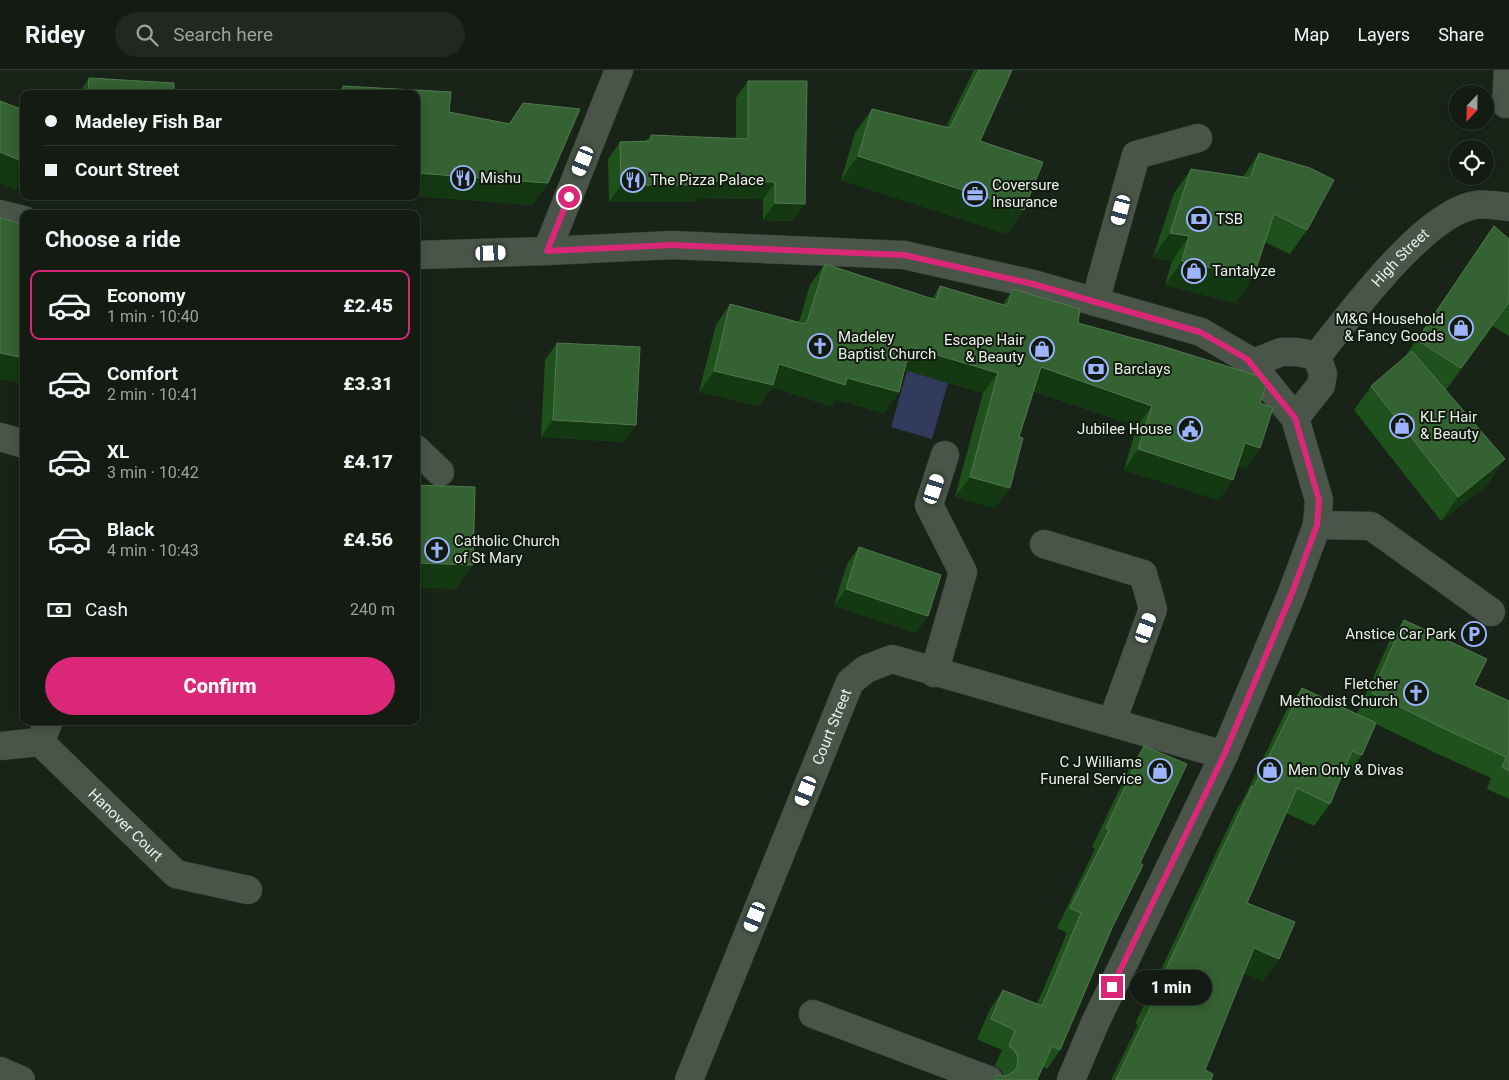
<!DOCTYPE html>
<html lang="en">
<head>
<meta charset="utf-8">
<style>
	:root { --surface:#131b12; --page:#202820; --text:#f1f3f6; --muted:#9da19f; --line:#323932; --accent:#db2777 }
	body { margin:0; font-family:Roboto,sans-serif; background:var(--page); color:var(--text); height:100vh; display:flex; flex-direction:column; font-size:19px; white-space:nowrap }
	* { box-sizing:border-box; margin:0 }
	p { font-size:16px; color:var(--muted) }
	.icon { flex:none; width:28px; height:28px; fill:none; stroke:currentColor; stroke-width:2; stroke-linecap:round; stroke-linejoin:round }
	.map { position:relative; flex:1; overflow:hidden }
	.sheet { position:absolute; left:20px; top:140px; width:400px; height:515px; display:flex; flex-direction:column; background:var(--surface); border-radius:10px; box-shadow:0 2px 12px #0003,0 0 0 1px var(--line) }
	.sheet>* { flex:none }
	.top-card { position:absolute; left:20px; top:20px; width:400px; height:110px; border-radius:10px; box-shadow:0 2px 12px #0003,0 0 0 1px var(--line); display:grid; align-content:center; height:110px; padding:0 25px; background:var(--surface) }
	.needle { width:32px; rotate:202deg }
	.controls { position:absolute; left:1449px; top:15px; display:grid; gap:10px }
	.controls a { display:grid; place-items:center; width:45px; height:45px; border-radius:50%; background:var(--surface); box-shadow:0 2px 12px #0003,0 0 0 1px var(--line); font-size:25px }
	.end { position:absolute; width:22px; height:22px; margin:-11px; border:6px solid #db2777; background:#fff; box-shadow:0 0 0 2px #fff }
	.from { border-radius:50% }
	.bubble { position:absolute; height:35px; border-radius:18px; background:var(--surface); box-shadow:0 2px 12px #0003,0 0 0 1px var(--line); font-size:16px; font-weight:800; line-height:35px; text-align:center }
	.car { position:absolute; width:15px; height:30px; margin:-15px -8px; border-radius:6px; box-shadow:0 0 4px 1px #0007; background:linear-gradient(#fff 24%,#345 0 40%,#fff 0 76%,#345 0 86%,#fff 0) }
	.top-card b { display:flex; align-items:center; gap:18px; height:48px; font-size:19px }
	.top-card b+b { border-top:1px solid var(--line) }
	.top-card i { width:12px; height:12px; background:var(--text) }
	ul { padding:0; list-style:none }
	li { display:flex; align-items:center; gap:15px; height:70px; margin:0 10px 8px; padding:0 15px; border:2px solid transparent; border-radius:10px }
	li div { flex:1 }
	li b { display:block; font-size:19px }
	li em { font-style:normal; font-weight:800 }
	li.current { border-color:var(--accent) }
	li>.icon { width:45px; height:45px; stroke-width:1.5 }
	h2 { padding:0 25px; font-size:22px; line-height:60px }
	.pay { display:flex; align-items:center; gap:12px; height:55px; padding:0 25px; font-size:19px }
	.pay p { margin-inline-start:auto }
	.button { display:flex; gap:10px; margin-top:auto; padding:10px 25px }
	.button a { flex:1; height:58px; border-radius:30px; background:var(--accent); color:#fff; font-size:20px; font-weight:800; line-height:58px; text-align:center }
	header { display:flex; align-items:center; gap:30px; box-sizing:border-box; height:70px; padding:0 25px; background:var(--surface); border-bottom:1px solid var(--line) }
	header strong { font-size:24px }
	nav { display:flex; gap:28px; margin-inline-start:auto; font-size:18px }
	.search { width:350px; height:45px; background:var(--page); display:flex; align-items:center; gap:12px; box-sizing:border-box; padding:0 18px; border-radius:28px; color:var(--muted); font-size:19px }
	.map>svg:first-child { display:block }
</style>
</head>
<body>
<header>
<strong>Ridey</strong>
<div class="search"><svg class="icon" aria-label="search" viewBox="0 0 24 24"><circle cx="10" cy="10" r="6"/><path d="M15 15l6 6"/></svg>Search here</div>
<nav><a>Map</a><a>Layers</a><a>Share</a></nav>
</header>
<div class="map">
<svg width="1509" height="1010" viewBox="0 0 1509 1010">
	<rect width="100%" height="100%" fill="#192418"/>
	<polygon fill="#323b5e" points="907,301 948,313 932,369 891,357"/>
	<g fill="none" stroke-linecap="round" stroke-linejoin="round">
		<defs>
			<g id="minor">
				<polyline points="1506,34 1508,0"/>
				<polyline points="0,144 24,150"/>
				<polyline points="547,181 619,0"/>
				<polyline points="416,185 547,181 672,175 904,185 1033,214 1201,262 1247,289 1295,348 1319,430 1317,455 1292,523 1224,685 1095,953 1071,1010"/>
				<polyline points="1095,232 1136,85 1198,68"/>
				<path id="s1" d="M1317,286C1350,245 1423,144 1475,135C1485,133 1498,136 1509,137"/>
				<polyline points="1251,294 1281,282 1297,282 1317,286"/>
				<polyline points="1295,348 1321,315 1323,304 1317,286"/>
				<polyline points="0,367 24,374"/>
				<polyline points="416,379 440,402"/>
				<polyline points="1317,455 1371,456 1491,542"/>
				<polyline points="1044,474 1143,504 1153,539 1112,652"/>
				<polyline points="934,603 963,502 929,435 945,385"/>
				<path id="s2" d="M49,651L40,672L176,804L248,820"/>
				<polyline points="0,676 40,672"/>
				<polyline points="813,944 989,1010"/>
				<polyline points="0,1001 21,1010"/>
				<path id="s3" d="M689,1010L850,612L866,599L892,589L1224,685"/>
			</g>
		</defs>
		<use href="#minor" stroke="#363f36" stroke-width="29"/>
		<use href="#minor" stroke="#495548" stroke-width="28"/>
	</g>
	<g fill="#1f511c">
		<polygon points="974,0 1012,0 980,71 1007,164 841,110 855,63 872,39 946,57"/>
		<polygon points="89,8 174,24 78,24"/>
		<polygon points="748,11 793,151 763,150 763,129 698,128 695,132 609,132 608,89 620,72 646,71 651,65 736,69 736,28"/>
		<polygon points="343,16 451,22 449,42 508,54 523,33 580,39 548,113 532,135 416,126 416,24 337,24"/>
		<polygon points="1259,83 1307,160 1290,184 1265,172 1236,233 1165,215 1172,191 1153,187 1174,123 1191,99 1243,107"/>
		<polygon points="1494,156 1509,169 1509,266 1493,256 1446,320 1488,414 1441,451 1354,340 1371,316 1404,288"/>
		<polygon points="825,194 932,229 940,216 1003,234 1013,219 1078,253 1260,333 1260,378 1246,398 1238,396 1219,430 1124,400 1137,356 1033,321 995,438 955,427 983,323 905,300 899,322 884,343 835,329 830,336 772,317 759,336 699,322 716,255 730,234 799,252 810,215"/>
		<polygon points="557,273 636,355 624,372 541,367 545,290"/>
		<polygon points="859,477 916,563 834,536 847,494"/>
		<polygon points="1404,550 1474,615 1509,631 1509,729 1487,719 1491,708 1436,683 1376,654 1362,685 1346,708 1342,706 1330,734 1314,756 1286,743 1247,833 1263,911 1244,903 1205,1000 1211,1010 1111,1010 1138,955 1135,954 1237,739 1244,728 1286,641 1302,618 1357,644 1389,572"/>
		<polygon points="1144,676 1140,793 1112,858 1060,980 1047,999 1043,997 1037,1010 993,1010 996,1005 1004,1006 1001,1000 995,996 1002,980 977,969 990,939 1003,920 1037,934 1067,863 1057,858 1095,779 1092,777 1131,695"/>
	</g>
	<g fill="#143811">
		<polygon points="0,82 24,92 24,109 16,120 0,113"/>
		<polygon points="858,86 1024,140 1007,164 841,110"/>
		<polygon points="416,103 548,113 532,135 416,126"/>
		<polygon points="708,111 775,112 763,129 698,128 695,132 609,132 621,115"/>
		<polygon points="775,133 805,134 793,151 763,150"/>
		<polygon points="1170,163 1189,166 1172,191 1153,187"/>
		<polygon points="1182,191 1253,208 1236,233 1165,215"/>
		<polygon points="1509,232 1493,256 1442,324 1461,298"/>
		<polygon points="910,277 998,303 983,323 896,297"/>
		<polygon points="0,283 24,288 24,314 0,309"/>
		<polygon points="779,294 847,308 899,322 884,343 835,329 830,336 772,317 759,336 699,322 714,301"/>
		<polygon points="1041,297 1152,336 1137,356 1026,318"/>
		<polygon points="553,350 636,355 624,372 541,367"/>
		<polygon points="1245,373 1260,378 1246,398 1230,394"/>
		<polygon points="1138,379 1233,410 1219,430 1124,400"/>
		<polygon points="1505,389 1488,414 1441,451 1458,427"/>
		<polygon points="970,407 1010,418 995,438 955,427"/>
		<polygon points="416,493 473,495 456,519 416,518"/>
		<polygon points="846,519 928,546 916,563 834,536"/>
		<polygon points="1254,878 1279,889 1263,911 1238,901"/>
	</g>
	<g fill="#356232" stroke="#51784f">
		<polygon points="979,0 1012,0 980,71 1043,92 1024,140 858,86 872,39 950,58"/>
		<polygon points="89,8 174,13 174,24 88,24"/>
		<polygon points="748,11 807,11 805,134 775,133 775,112 708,111 707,115 621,115 620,72 651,71 651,65 748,69"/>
		<polygon points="343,16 451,22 449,42 510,54 523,33 580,39 548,113 416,103 416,24 342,24"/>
		<polygon points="0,31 24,40 24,92 0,82"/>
		<polygon points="1259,83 1310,98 1334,110 1307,160 1274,144 1253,208 1182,191 1189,166 1170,163 1191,99 1250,108"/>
		<polygon points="0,148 24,154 24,288 0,283"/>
		<polygon points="1494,156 1509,169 1509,232 1461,298 1417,270"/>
		<polygon points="825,194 936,230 940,216 1007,236 1013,219 1080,239 1078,253 1162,276 1268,309 1260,333 1273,338 1260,378 1245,373 1233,410 1138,379 1152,336 1041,297 1019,367 1023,368 1010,418 970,407 998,303 910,277 899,322 847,308 845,315 779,294 773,315 714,301 730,234 805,254 808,249"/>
		<polygon points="557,273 640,277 636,355 553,350"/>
		<polygon points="1412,281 1505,389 1458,427 1371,316"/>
		<polygon points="416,415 475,417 473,495 416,493"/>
		<polygon points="859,477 941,505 928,546 846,519"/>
		<polygon points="1404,550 1487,589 1474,615 1509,631 1509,701 1502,697 1506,687 1451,662 1372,623"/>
		<polygon points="1302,618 1376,653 1362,685 1352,681 1330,734 1297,718 1247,833 1295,852 1279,889 1254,878 1205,1000 1213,1004 1211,1010 1116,1010 1153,932 1151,931 1252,716 1254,717"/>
		<polygon points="1144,676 1187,694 1140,793 1143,795 1112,858 1060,980 1052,976 1037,1010 994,1010 996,1005 1006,1006 1013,1002 1017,997 1018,988 1015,981 1009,976 1015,960 991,949 1003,920 1042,936 1081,843 1070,838 1109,760 1106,758"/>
	</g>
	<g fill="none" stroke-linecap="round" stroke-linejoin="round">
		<polyline stroke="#db2777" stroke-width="6" points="569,127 547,181 672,175 904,185 1033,214 1200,262 1247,289 1295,348 1319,430 1317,455 1292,523 1224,685 1112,917"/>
	</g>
	<defs>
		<symbol id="restaurant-ring" viewBox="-11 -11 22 22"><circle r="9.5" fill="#101a0f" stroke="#9eb3fd" stroke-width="1.5"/><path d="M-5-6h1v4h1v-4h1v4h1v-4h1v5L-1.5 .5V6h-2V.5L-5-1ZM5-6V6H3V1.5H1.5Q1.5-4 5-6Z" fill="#9eb3fd"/></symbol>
		<symbol id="office-ring" viewBox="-11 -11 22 22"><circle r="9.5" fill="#101a0f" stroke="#9eb3fd" stroke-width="1.5"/><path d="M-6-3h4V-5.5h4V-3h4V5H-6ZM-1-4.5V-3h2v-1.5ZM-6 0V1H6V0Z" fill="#9eb3fd"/></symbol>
		<symbol id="bank-ring" viewBox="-11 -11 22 22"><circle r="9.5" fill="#101a0f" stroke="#9eb3fd" stroke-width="1.5"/><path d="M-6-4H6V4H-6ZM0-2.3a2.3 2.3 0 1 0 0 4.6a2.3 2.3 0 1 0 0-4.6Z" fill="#9eb3fd"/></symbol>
		<symbol id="shop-ring" viewBox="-11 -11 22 22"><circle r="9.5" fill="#101a0f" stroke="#9eb3fd" stroke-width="1.5"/><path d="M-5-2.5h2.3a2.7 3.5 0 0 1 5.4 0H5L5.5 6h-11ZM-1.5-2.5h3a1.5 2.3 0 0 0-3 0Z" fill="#9eb3fd"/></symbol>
		<symbol id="church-ring" viewBox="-11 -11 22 22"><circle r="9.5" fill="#101a0f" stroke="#9eb3fd" stroke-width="1.5"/><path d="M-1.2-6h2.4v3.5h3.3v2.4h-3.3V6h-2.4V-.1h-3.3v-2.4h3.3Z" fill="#9eb3fd"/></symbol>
		<symbol id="civic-ring" viewBox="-11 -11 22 22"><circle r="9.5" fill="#101a0f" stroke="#9eb3fd" stroke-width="1.5"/><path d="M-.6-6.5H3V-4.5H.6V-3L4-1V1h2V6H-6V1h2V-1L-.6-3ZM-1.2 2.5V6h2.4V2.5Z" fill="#9eb3fd"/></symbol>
		<symbol id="parking-ring" viewBox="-11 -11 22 22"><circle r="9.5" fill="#101a0f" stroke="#9eb3fd" stroke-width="1.5"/><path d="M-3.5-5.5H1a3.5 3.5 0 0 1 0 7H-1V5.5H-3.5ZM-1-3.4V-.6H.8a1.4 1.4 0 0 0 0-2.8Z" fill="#9eb3fd"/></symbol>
	</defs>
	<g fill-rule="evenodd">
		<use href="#restaurant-ring" x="449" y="94" width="28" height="28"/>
		<use href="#restaurant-ring" x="619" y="96" width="28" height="28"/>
		<use href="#office-ring" x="961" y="110" width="28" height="28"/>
		<use href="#bank-ring" x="1185" y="135" width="28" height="28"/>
		<use href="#shop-ring" x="1180" y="187" width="28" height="28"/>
		<use href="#shop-ring" x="1447" y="244" width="28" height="28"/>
		<use href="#church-ring" x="806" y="262" width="28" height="28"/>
		<use href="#shop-ring" x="1028" y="265" width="28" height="28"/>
		<use href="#bank-ring" x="1082" y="285" width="28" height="28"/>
		<use href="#shop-ring" x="1388" y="342" width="28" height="28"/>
		<use href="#civic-ring" x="1176" y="345" width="28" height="28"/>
		<use href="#church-ring" x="423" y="466" width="28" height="28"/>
		<use href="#parking-ring" x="1460" y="550" width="28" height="28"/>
		<use href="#church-ring" x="1402" y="609" width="28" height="28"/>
		<use href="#shop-ring" x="1256" y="686" width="28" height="28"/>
		<use href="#shop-ring" x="1146" y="687" width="28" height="28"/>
	</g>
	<g text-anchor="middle" stroke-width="4" stroke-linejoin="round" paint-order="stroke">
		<g font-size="15" fill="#e9f0e8" stroke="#101a0f" text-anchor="start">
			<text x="480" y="113">Mishu</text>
			<text x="650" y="115">The Pizza Palace</text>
			<text x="992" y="120">Coversure<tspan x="992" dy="17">Insurance</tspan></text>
			<text x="1216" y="154">TSB</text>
			<text x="1212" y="206">Tantalyze</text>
			<text x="1444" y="254" text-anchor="end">M&amp;G Household<tspan x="1444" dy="17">&amp; Fancy Goods</tspan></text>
			<text x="838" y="272">Madeley<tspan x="838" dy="17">Baptist Church</tspan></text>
			<text x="1024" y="275" text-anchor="end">Escape Hair<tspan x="1024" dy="17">&amp; Beauty</tspan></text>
			<text x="1114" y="304">Barclays</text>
			<text x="1420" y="352">KLF Hair<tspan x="1420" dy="17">&amp; Beauty</tspan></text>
			<text x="1172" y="364" text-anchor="end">Jubilee House</text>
			<text x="454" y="476">Catholic Church<tspan x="454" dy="17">of St Mary</tspan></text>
			<text x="1456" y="569" text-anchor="end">Anstice Car Park</text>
			<text x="1398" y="619" text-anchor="end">Fletcher<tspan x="1398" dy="17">Methodist Church</tspan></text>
			<text x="1142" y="697" text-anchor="end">C J Williams<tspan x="1142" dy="17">Funeral Service</tspan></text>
			<text x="1288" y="705">Men Only &amp; Divas</text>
		</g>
		<g font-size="15" fill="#e9f0e8" stroke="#101a0f">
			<text dy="5" stroke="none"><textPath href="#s1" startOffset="129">High Street</textPath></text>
			<text dy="5" stroke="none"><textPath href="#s3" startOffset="381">Court Street</textPath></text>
			<text dy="5" stroke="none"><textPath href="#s2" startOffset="142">Hanover Court</textPath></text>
		</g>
	</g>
</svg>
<div class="controls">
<a><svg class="needle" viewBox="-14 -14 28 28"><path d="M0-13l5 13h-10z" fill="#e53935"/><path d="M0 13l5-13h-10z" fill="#9da19f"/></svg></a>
<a><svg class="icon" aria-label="locate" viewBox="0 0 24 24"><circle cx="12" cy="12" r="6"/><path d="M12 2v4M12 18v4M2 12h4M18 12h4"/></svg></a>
</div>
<i class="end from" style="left:569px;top:127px"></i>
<i class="end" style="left:1112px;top:917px"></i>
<div class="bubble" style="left:1130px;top:900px;width:82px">1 min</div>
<i class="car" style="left:583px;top:91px;rotate:202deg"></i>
<i class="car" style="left:1121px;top:140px;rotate:195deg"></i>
<i class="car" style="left:491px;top:183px;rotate:88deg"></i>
<i class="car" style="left:934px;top:419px;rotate:18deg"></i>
<i class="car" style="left:1146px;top:558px;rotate:20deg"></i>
<i class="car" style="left:806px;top:721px;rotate:202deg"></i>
<i class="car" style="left:755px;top:847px;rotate:202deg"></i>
<div class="top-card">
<b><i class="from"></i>Madeley Fish Bar</b>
<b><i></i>Court Street</b>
</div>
<section class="sheet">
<h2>Choose a ride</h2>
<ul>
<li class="current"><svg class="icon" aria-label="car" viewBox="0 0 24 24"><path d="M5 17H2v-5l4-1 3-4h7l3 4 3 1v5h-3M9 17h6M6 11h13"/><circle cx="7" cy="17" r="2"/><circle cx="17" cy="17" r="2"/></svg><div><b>Economy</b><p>1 min · 10:40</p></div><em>£2.45</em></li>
<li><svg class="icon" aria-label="car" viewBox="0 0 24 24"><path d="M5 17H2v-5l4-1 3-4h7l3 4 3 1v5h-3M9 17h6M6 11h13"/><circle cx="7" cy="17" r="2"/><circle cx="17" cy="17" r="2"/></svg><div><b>Comfort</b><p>2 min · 10:41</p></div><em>£3.31</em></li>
<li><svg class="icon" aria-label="car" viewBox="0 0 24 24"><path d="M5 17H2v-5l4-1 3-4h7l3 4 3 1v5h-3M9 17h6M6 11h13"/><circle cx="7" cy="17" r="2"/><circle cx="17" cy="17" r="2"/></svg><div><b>XL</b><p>3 min · 10:42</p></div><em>£4.17</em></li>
<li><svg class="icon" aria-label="car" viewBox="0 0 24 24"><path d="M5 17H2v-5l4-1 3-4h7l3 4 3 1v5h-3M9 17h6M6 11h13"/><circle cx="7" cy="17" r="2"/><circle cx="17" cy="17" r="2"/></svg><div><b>Black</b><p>4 min · 10:43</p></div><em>£4.56</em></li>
</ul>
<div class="pay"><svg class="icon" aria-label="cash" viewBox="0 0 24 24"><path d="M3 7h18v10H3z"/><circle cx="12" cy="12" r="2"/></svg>Cash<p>240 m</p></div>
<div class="button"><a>Confirm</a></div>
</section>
</div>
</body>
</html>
